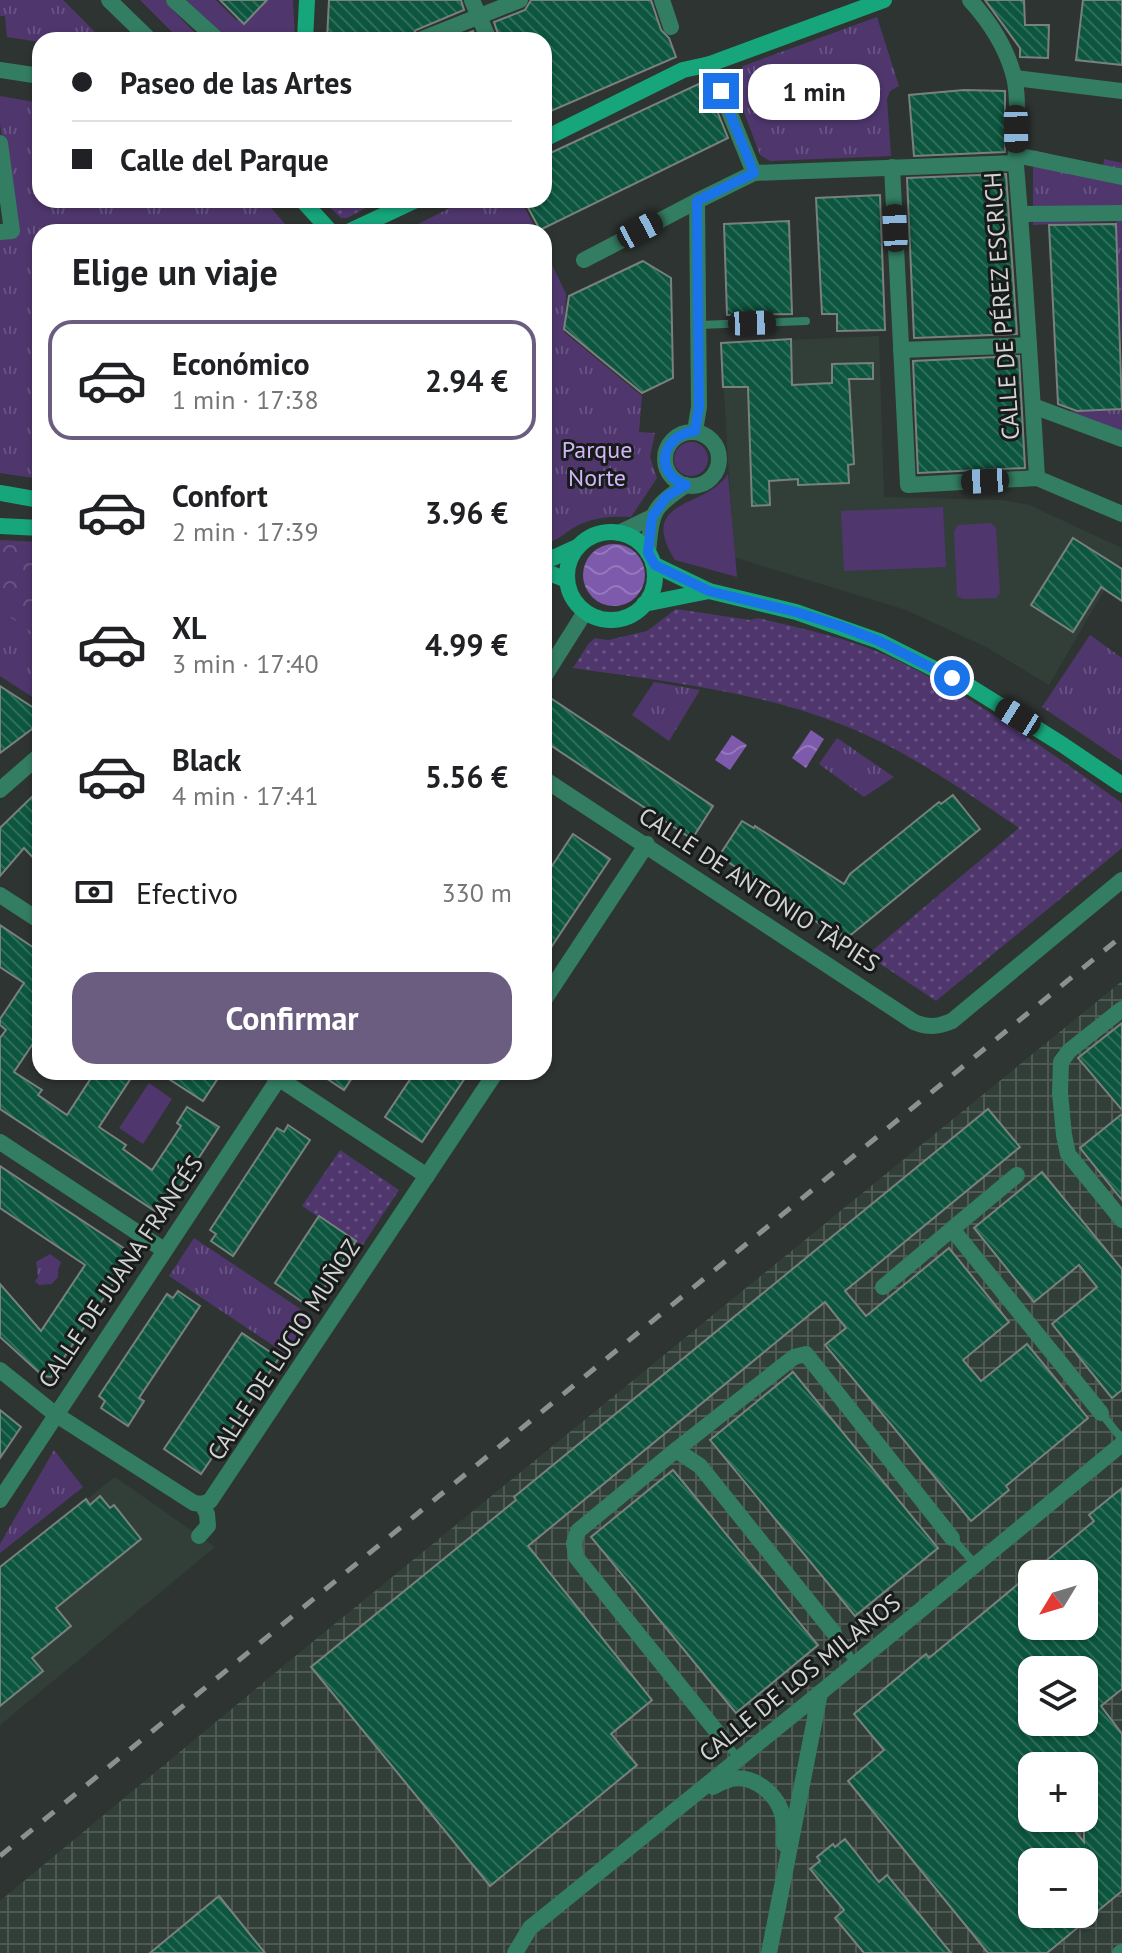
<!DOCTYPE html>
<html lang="es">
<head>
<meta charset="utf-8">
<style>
	:root { --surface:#fff; --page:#f2f2f2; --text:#202124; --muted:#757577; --line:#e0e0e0; --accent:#6a5d80 }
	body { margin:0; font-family:"PT Sans",sans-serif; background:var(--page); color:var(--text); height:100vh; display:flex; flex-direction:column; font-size:30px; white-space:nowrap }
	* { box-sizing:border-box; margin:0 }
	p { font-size:26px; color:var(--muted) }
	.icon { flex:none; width:44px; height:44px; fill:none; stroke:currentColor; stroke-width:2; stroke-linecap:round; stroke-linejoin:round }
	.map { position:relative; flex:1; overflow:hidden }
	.sheet { position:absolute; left:32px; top:224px; width:520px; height:856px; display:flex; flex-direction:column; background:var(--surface); border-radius:24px; box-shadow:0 2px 6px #0004 }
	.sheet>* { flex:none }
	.hud { position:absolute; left:32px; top:32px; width:520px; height:176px; border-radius:24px; box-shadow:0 2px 6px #0004; display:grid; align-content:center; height:176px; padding:0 40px; background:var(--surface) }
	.needle { width:52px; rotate:232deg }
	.fabs { position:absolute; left:1018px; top:1560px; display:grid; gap:16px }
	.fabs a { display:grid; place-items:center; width:80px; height:80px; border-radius:16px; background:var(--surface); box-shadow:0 2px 6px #0004; font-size:40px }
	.end { position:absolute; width:36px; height:36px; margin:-18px; border:10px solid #1a73e8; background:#fff; box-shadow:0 0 0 4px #fff }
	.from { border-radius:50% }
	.bubble { position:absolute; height:56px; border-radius:24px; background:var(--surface); box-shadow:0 2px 6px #0004; font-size:26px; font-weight:600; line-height:56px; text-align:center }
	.car { position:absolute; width:24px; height:48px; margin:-24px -12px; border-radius:10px; box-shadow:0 0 6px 2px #0007; background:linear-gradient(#222 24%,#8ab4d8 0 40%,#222 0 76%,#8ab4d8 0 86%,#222 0) }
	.hud b { display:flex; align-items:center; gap:28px; height:76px; font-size:30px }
	.hud b+b { border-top:2px solid var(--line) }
	.hud i { width:20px; height:20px; background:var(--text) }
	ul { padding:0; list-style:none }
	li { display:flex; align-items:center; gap:24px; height:120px; margin:0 16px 12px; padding:0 24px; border:4px solid transparent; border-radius:24px }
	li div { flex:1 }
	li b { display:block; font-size:30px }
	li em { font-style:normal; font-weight:600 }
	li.selected { border-color:var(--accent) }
	li>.icon { width:72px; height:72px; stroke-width:1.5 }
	h2 { padding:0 40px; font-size:36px; line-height:96px }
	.pay { display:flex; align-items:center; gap:20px; height:88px; padding:0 40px; font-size:30px }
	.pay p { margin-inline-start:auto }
	.action { display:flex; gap:16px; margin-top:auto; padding:16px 40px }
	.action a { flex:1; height:92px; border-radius:24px; background:var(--accent); color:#fff; font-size:32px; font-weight:600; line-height:92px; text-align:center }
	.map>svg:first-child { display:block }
</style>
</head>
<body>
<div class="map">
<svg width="1122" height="1953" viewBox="0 0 1122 1953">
	<defs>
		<pattern id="industrial-grid" width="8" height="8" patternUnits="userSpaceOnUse" patternTransform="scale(2)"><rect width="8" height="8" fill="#323f39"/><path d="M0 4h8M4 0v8" fill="none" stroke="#4f5a55"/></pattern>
		<pattern id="grass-dots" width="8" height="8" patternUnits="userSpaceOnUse" patternTransform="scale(2)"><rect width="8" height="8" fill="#4f376e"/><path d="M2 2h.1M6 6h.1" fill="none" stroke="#675382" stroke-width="1.8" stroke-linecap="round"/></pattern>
		<pattern id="forest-crowns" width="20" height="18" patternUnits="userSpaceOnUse" patternTransform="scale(2)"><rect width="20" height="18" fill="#4f376e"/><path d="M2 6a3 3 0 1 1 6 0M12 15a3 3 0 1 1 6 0" fill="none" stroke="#675382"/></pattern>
		<pattern id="park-tufts" width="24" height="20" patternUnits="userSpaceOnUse" patternTransform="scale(2)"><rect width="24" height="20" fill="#4f376e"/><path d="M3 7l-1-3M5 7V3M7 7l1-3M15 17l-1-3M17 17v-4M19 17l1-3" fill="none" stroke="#675382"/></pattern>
		<pattern id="water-waves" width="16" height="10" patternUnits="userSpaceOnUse" patternTransform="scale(2)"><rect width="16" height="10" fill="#7e5aad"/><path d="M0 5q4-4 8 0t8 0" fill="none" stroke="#9578bb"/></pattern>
		<pattern id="building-back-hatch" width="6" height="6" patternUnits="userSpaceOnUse" patternTransform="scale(2)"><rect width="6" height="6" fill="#0c553e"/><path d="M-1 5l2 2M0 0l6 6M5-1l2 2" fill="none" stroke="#2e6d59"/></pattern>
	</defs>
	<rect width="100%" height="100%" fill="#2e3431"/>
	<g fill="#323f39">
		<polygon points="879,336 884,497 1003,500 1029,505 1122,548 1122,560 1049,685 986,647 906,610 734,557 721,343"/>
		<polygon points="115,1477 215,1547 0,1725 0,1567"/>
	</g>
	<path fill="url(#industrial-grid)" fill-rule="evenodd" d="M1122,981V1953H0V1901L293,1658ZM1032,1574H1084V1626H1032ZM1032,1670H1084V1722H1032ZM1032,1766H1084V1818H1032ZM1032,1862H1084V1914H1032Z"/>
	<g fill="url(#grass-dots)">
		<polygon points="326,200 381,200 347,218 341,218 326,204"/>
		<path d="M676,609L750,620L758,618C801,628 847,638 888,656C972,695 1046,750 1122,803V848L936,1001L867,955L1019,828C961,789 901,746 835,722C751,690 662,681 573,668L589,643L595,638L608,640L647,631Z"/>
		<polygon points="340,1150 399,1190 362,1246 302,1206"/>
	</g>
	<polygon fill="url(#forest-crowns)" points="0,540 40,542 40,637 0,611"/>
	<g fill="url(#park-tufts)">
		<polygon points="0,0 63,0 103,40 40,40 40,42 7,37 5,16 0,16"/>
		<polygon points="877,17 899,86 890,91 887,99 891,156 770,161 760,155 735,88 736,76 743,66"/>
		<polygon points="0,96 40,103 40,200 264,200 292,232 40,232 40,479 0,473 0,236 15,234 0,123"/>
		<polygon points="1033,150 1103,167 1104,159 1122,163 1122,349 1116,221 1033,225"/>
		<polygon points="466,200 521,200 537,232 402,232"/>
		<path d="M544,248L566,294L564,332L642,396L639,432L655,433L650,457L657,478L631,517C610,516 592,517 573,528C563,535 556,541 544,544Z"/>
		<polygon points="1122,409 1122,446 1059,412"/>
		<polygon points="0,611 40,637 40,702 0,676"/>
		<polygon points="1090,635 1122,658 1122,761 1042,707"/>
		<polygon points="654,682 700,690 669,741 632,715"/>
		<polygon points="837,738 894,777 864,797 819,764"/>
		<polygon points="194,1238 314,1318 289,1356 169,1276"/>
		<polygon points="50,1254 61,1262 58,1270 58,1277 52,1284 39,1285 35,1281 38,1277 36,1262"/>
		<polygon points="54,1450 83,1487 0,1553 0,1544"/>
	</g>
	<g fill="#4f376e">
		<polygon points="140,0 168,0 166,3 202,40 180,40"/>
		<polygon points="186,0 216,0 236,20 256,0 293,0 295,40 230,40"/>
		<polygon points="439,219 475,232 434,232"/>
		<circle cx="691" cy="459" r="17"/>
		<path d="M728,474L737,577L675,560C636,498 706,509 728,474Z"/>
		<polygon points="943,507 946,567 844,571 841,511"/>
		<polygon points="991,523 996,528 1000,593 996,598 963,599 957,596 954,531 958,525"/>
		<polygon points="149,1083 172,1099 143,1144 119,1128"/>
	</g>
	<g fill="url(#water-waves)">
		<circle cx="614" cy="575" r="31"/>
		<polygon points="811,730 824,739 806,768 792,758"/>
		<polygon points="732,735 747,745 730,770 715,760"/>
	</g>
	<g fill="url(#building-back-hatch)" stroke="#79817d" stroke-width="2" fill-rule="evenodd">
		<polygon points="220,0 267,0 244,24"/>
		<polygon points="329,0 461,0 464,10 416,30 409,40 327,40"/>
		<polygon points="531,0 651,0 661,30 669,38 676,57 544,114 544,40 500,40 494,22 525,10"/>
		<polygon points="985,0 1024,0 1025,25 1049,25 1048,58 1020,57 1020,48"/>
		<polygon points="1083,0 1122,0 1122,65 1076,60"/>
		<polygon points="473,31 477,40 450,40"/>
		<polygon points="705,81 728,138 540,230 524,200 544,200 544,156"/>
		<polygon points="964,90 1005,91 1005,152 914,156 909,95"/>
		<polygon points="1006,174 1017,334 914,338 907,178"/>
		<polygon points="880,195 885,330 837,331 837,314 822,314 816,198"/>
		<polygon points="789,221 792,314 727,315 724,224"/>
		<polygon points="1116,224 1122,409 1077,411 1058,404 1049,225"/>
		<polygon points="643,261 671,278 673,378 642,393 564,329 569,296"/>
		<polygon points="791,339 792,385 832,383 832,364 873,363 873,379 849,379 854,464 848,465 849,483 798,485 798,479 769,481 770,505 752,506 748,387 723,387 721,343"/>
		<polygon points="1019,356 1025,468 918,473 913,361"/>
		<polygon points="1073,538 1122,569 1122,601 1101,587 1073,632 1031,605"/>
		<polygon points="0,686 40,712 40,723 0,753"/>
		<polygon points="552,699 713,806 692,839 544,741 544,711"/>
		<polygon points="40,789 40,865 24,848 0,876 0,828"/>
		<polygon points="953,795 980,829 847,938 842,934 839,937 719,856 742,821 754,828 755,826 844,884 850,874 939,802 941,804"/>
		<polygon points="573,834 610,859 544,958 544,878"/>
		<polygon points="0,925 40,952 40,1033 14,1072 42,1090 38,1095 67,1115 95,1072 135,1072 99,1127 126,1145 123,1149 152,1170 181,1126 177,1123 187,1107 219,1127 161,1215 0,1109 0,1038 6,1030 0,1025 0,1019 24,983 0,967"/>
		<polygon points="1122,1023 1122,1110 1078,1058"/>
		<polygon points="158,1072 222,1072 203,1101"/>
		<polygon points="317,1072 356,1072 344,1090"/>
		<polygon points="415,1072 469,1072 422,1142 385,1117"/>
		<polygon points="988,1109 1020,1147 845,1291 866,1316 949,1248 1009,1322 963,1360 981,1381 1027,1344 1088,1418 1006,1486 1009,1490 971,1521 825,1345 846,1328 825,1302 528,1546 652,1700 611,1734 637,1765 490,1886 311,1667 516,1500 514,1497"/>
		<polygon points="1122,1114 1122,1200 1080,1148"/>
		<polygon points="288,1125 310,1140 233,1256 211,1241 216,1234 210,1230 277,1128 284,1132"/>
		<polygon points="0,1166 128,1251 131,1257 51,1377 43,1376 0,1337 0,1284 41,1331 85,1265 0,1208"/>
		<polygon points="1042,1172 1122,1269 1122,1390 1112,1398 1052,1324 1097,1287 1079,1265 1034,1302 974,1228"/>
		<polygon points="319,1216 356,1241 311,1308 275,1283"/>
		<polygon points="178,1291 200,1306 139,1398 144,1401 128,1426 101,1408 105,1401 99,1396 167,1294 173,1298"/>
		<polygon points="242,1333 279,1358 201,1474 164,1449"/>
		<polygon points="793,1372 938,1548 855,1616 710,1440"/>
		<polygon points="0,1410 21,1427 0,1458"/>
		<polygon points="673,1470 818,1645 736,1713 591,1537"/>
		<path d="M1122,1488V1689L1101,1706L1122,1734V1891L1047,1953H988L848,1781L884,1750L854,1714L926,1654L929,1658L1094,1521L1089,1515ZM1032,1574H1084V1626H1032ZM1032,1670H1084V1722H1032ZM1032,1766H1084V1842L1064,1818H1032ZM1032,1862H1084V1914H1032Z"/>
		<polygon points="100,1496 110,1508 114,1505 141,1539 56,1608 71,1626 32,1658 43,1671 0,1706 0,1567 86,1499 90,1505"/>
		<polygon points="845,1839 879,1882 887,1875 951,1953 864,1953 835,1918 844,1910 810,1869 820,1861 817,1857 833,1844 835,1847"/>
		<polygon points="219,1896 265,1953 150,1953"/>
	</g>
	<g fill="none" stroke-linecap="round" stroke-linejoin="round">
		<g stroke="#337d62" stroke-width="8">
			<polyline points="699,325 806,321"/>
			<polyline points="1101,1413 1122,1439"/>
			<polyline points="952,1538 976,1565"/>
			<polyline points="835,1633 855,1664"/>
			<polyline points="721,1737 739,1759"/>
		</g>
		<g stroke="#337d62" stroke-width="16">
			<polyline points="109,0 150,40"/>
			<polyline points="174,0 218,40"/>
			<polyline points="472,0 489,40"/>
			<polyline points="662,0 671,27"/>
			<path d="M970,0C990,22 1005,45 1013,73C1021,100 1014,137 1016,165C1025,270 1031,374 1037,478"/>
			<polyline points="420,40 520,0"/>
			<polyline points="710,64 754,173"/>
			<polyline points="0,70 40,76"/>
			<polyline points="1015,78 1122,91"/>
			<polyline points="0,143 12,231 0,232"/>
			<polyline points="1016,155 1122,177"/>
			<polyline points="892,167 908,485 1037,478 1122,514"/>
			<polyline points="1022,214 1122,213"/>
			<polyline points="584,260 697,201"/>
			<polyline points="901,350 1029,345"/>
			<polyline points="1033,406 1122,439"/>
			<polyline points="695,431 699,407 697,201 754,173 1016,163"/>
			<circle cx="692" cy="459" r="27"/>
			<polyline points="619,533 652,517"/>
			<path d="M648,553C652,512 651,508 686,485"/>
			<polyline points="544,677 585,612"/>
			<path d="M544,779L914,1022C929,1028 937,1027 952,1021L1122,880"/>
			<polyline points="0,790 40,755"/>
			<polyline points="0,895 40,921"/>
			<polyline points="544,1000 647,844"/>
			<polyline points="1122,1009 1069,1051 1061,1062 1060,1093 1064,1135 1068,1154 1122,1220"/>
			<polyline points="269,1072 427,1176"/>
			<polyline points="0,1142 164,1250"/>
			<polyline points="1017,1175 952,1229 1101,1413"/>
			<polyline points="883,1287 952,1229"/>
			<polyline points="0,1370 55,1414 194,1503 202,1504 210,1501 496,1072"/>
			<polyline points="676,1450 794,1357 806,1354 952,1538"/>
			<polyline points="0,1500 283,1072"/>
			<polyline points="199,1536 208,1526 207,1514 202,1504"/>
			<polyline points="721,1737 576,1557 574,1543 578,1531 676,1450 700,1466 834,1633"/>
			<path d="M713,1787C718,1784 725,1781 731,1779C754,1774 779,1795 783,1818C785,1826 784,1835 784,1844"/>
			<polyline points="515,1953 530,1928 820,1693 1122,1444"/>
			<polyline points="769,1953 820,1693"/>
			<polyline points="1120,1953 1122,1952"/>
		</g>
		<g stroke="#17a67c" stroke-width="16">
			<polyline points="305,40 307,0"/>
			<polyline points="544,139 683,70 710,64 884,0"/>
			<polyline points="302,200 331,232"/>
			<polyline points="348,232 416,200"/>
			<polyline points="0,493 40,500"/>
			<polyline points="0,526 40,528"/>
			<circle cx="611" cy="576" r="44"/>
			<polyline points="544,557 553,558 577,547"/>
			<polyline points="655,565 709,591 796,612 879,641 972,688 1063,745 1122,785"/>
			<polyline points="544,571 567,580"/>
			<polyline points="644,604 709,591"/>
		</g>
		<polyline stroke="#8c918e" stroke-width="5" stroke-dasharray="14 14" stroke-linecap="butt" points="0,1856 1122,936"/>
	</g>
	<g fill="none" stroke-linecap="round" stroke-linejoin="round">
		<path stroke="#1a73e8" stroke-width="10" d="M721,91L754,173L697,201L699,407L695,431C661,435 653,474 686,485L666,497L652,517L648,553L655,565L709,591L796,612L840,626L879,641L952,678"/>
	</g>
	<g text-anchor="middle" stroke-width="6" stroke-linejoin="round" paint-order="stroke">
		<g font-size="24" fill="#d0d4d2" stroke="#181b1a">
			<text transform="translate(1002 306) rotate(-94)" y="8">CALLE DE PÉREZ ESCRICH</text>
			<text transform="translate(759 890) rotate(33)" y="8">CALLE DE ANTONIO TÀPIES</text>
			<text transform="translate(121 1272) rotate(-56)" y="8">CALLE DE JUANA FRANCÉS</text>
			<text transform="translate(284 1350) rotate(-57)" y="8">CALLE DE LUCIO MUÑOZ</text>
			<text transform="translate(800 1678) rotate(-39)" y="8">CALLE DE LOS MILANOS</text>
		</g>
		<g font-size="24" fill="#d2b7fa" stroke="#181b1a">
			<text x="597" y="458">Parque<tspan x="597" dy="28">Norte</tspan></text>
		</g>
	</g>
</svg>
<div class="fabs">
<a><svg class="needle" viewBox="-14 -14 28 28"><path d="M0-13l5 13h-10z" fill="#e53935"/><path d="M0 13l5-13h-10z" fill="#757577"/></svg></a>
<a><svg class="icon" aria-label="layers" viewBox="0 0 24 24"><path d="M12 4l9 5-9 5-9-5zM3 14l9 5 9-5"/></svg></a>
<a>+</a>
<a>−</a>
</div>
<i class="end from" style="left:952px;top:678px"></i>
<i class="end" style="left:721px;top:91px"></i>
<div class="bubble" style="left:748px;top:64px;width:132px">1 min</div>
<i class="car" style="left:1016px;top:129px;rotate:179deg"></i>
<i class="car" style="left:895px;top:228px;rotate:357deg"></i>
<i class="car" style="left:640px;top:230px;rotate:62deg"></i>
<i class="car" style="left:752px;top:323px;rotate:88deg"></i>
<i class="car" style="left:985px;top:481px;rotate:267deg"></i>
<i class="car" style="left:1018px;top:717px;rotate:302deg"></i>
<div class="hud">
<b><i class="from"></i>Paseo de las Artes</b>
<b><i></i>Calle del Parque</b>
</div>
<section class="sheet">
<h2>Elige un viaje</h2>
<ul>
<li class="selected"><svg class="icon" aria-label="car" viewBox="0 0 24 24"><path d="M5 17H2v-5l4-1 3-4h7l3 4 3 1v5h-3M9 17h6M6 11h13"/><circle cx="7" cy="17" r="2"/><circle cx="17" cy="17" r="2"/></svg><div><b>Económico</b><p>1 min · 17:38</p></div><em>2.94 €</em></li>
<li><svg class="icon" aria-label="car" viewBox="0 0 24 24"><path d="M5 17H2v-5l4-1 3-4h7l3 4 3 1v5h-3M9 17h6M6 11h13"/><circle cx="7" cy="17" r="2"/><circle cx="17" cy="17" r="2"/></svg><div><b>Confort</b><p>2 min · 17:39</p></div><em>3.96 €</em></li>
<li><svg class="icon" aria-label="car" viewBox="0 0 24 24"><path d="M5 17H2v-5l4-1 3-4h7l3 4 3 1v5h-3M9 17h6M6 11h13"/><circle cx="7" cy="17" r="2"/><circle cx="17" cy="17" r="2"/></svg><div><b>XL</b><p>3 min · 17:40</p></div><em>4.99 €</em></li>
<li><svg class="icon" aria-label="car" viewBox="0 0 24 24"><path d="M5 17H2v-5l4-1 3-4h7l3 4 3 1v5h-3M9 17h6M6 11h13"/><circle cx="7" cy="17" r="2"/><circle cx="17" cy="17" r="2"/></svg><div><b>Black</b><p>4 min · 17:41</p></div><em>5.56 €</em></li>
</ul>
<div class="pay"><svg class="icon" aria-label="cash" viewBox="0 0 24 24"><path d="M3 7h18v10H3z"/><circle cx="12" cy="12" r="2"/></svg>Efectivo<p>330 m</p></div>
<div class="action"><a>Confirmar</a></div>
</section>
</div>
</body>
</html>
